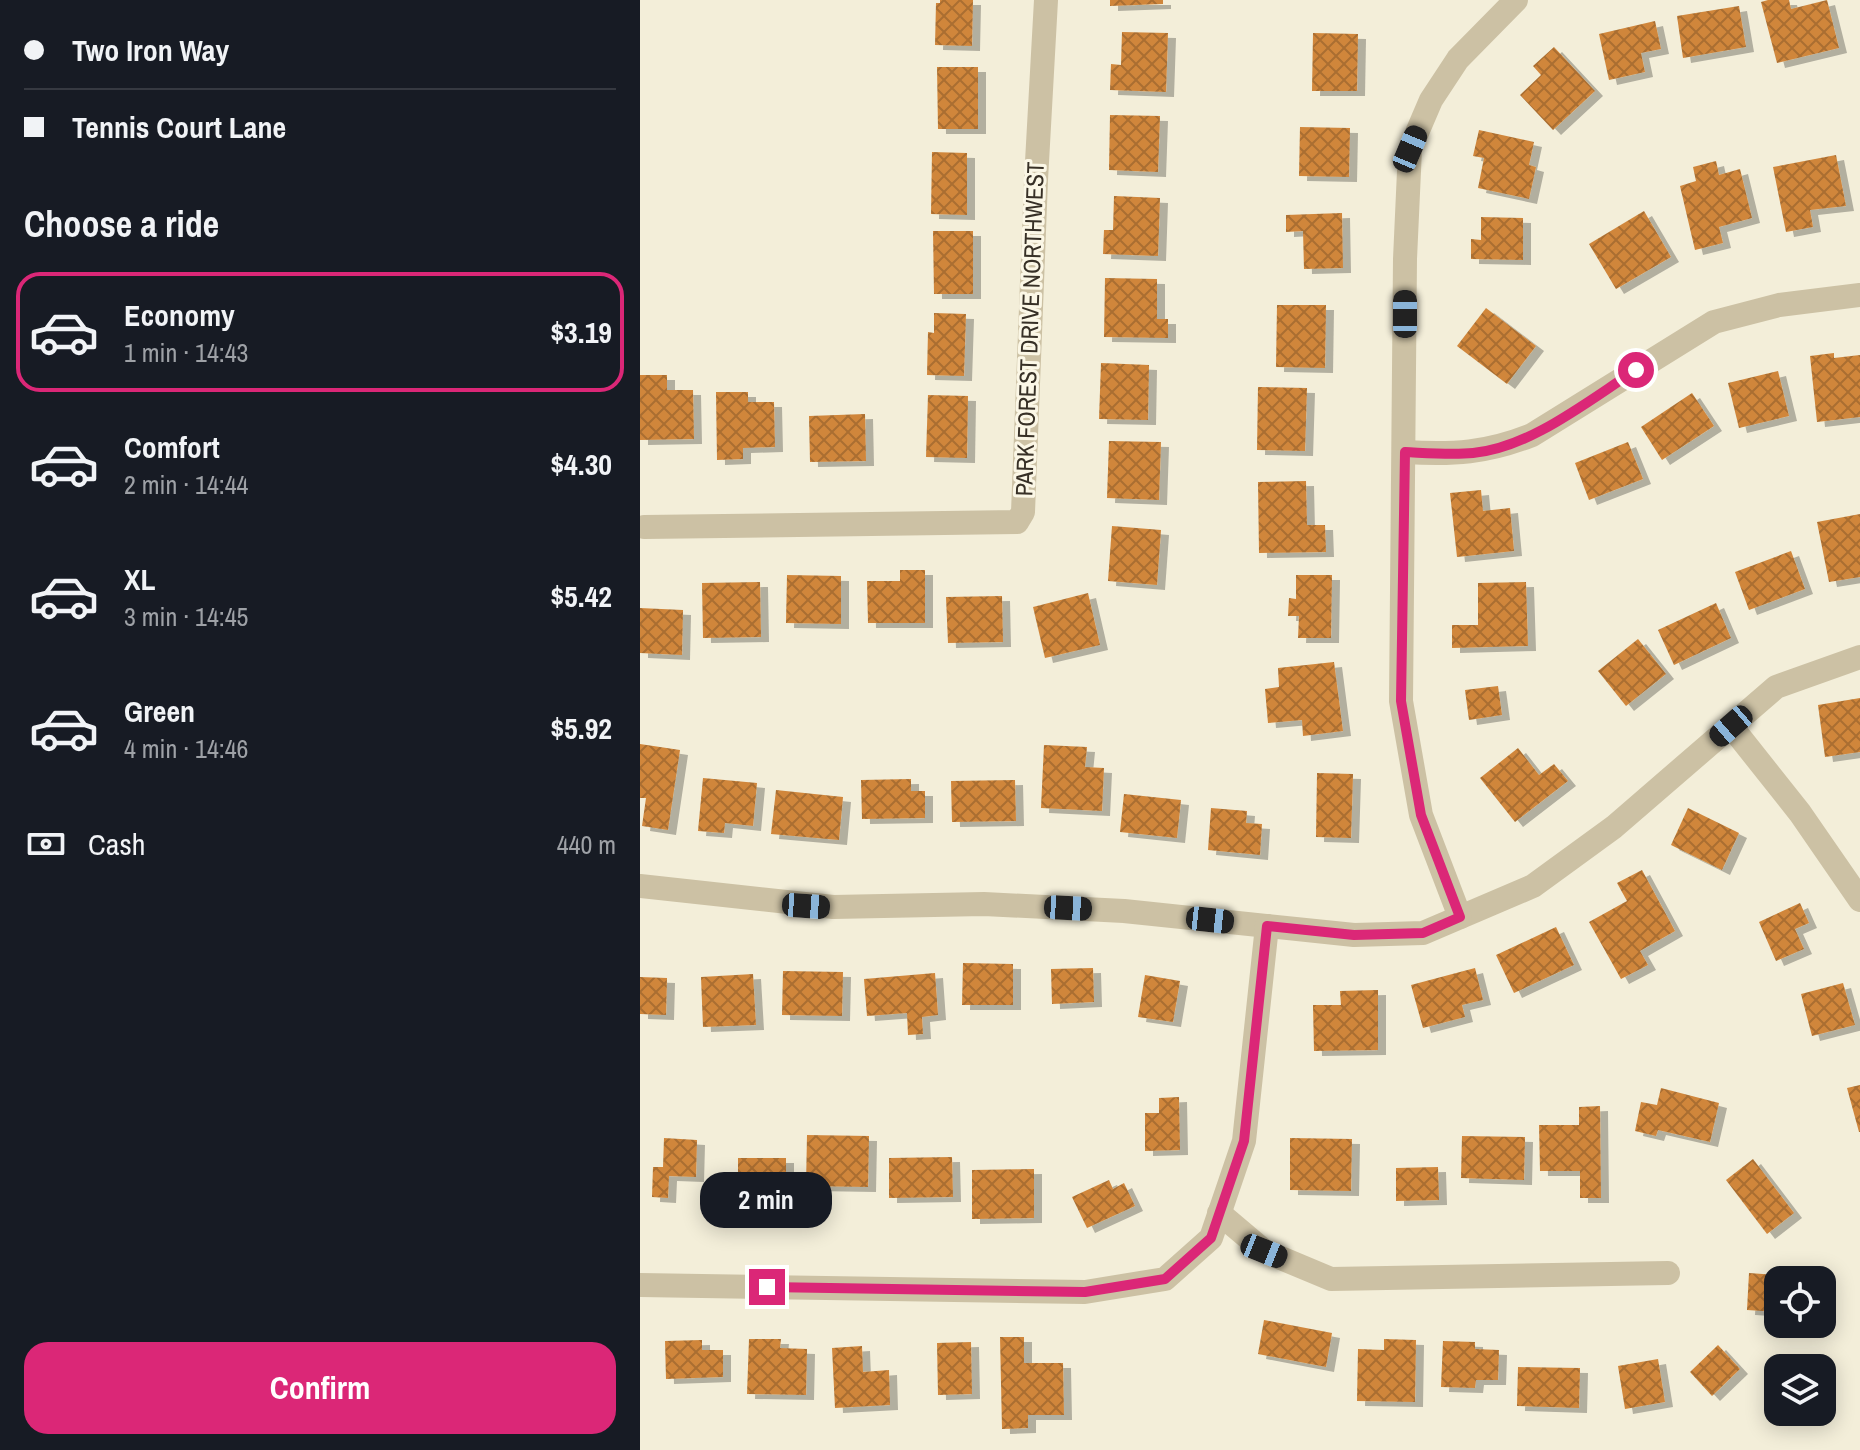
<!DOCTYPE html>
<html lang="en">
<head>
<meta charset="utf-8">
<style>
	:root { --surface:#171b24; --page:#20242c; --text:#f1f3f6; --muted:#9ea1a6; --line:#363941; --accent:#db2777 }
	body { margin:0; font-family:"Archivo Narrow",sans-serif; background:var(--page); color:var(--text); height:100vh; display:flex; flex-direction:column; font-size:30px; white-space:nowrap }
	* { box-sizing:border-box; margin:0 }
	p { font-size:26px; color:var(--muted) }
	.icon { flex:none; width:44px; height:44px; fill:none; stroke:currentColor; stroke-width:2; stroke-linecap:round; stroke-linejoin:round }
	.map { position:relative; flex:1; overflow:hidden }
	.side { display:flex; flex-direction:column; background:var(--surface); width:640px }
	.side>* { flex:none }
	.guide { display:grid; align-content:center; height:176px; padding:0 24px; background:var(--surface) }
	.buttons { position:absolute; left:1124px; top:1266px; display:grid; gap:16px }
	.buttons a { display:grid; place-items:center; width:72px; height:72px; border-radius:16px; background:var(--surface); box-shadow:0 4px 20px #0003; font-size:40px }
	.end { position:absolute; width:36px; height:36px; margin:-18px; border:10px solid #db2777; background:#fff; box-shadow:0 0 0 4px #fff }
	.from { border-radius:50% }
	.bubble { position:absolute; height:56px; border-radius:24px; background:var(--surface); box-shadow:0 4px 20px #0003; font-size:26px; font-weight:800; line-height:56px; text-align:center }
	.car { position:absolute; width:24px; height:48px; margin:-24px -12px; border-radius:10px; box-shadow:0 0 6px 2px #0007; background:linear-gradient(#222 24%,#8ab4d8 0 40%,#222 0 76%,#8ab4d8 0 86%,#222 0) }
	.guide b { display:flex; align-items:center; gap:28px; height:76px; font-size:30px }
	.guide b+b { border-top:2px solid var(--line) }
	.guide i { width:20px; height:20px; background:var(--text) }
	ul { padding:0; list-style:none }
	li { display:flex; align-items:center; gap:24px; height:120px; margin:0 16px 12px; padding:0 8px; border:4px solid transparent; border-radius:24px }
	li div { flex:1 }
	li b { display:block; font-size:30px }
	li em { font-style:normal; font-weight:800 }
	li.active { border-color:var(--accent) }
	li>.icon { width:72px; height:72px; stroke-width:1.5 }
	h2 { padding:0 24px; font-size:36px; line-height:96px }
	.pay { display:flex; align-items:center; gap:20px; height:88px; padding:0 24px; font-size:30px }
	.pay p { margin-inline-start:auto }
	.button { display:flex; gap:16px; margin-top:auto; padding:16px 24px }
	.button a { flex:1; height:92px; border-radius:24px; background:var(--accent); color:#fff; font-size:32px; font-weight:800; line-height:92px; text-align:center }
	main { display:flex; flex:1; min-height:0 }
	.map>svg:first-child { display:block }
</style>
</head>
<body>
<main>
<section class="side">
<div class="guide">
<b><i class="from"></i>Two Iron Way</b>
<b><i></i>Tennis Court Lane</b>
</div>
<h2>Choose a ride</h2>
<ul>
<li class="active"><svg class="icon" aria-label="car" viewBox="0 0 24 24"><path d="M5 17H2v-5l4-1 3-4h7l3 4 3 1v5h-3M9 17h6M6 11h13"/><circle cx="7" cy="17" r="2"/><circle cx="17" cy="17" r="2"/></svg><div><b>Economy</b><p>1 min · 14:43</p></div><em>$3.19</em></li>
<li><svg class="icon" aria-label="car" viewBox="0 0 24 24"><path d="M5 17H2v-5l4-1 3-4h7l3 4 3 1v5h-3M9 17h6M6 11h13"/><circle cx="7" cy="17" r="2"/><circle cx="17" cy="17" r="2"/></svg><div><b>Comfort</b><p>2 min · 14:44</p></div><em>$4.30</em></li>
<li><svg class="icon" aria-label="car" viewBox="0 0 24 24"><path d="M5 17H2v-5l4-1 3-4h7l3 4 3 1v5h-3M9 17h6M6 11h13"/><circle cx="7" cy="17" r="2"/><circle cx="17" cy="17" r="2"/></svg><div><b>XL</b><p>3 min · 14:45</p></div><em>$5.42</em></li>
<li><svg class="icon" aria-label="car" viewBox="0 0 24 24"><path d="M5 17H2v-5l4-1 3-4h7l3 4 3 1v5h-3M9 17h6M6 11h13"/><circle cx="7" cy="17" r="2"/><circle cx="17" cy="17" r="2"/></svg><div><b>Green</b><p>4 min · 14:46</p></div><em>$5.92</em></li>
</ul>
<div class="pay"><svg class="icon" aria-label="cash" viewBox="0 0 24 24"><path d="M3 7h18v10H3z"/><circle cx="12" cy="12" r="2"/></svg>Cash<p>440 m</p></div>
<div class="button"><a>Confirm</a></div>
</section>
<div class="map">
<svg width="1220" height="1450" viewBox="0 0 1220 1450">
	<defs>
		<pattern id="building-cross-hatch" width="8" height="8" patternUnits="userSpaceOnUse" patternTransform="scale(2)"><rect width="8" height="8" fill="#d0863b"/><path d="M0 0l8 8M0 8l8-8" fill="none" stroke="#aa6e31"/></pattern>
		<filter id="shadow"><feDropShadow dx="8" dy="5" stdDeviation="0" flood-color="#0004"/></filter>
	</defs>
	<rect width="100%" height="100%" fill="#f3eed9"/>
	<g fill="url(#building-cross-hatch)" filter="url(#shadow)">
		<polygon points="300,0 333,0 332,46 295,45 296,3 300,3"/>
		<polygon points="470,0 523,0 523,4 470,6"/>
		<polygon points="1128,0 1149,0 1151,9 1187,0 1199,48 1137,63 1121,2"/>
		<polygon points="1099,6 1106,47 1043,58 1037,16"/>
		<polygon points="1015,21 1021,49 1001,53 1005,72 969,80 959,34"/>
		<polygon points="482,32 528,33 526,92 470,90 471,64 481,65"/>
		<polygon points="673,33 718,34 717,91 672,91"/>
		<polygon points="914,47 955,91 913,130 880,95 901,75 893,66"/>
		<polygon points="297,67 338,67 338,129 298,129"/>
		<polygon points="470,115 520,116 518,172 469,170"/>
		<polygon points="660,127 710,128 709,177 659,176"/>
		<polygon points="839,130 894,142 889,165 896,167 889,199 838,188 844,158 833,156"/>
		<polygon points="292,152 327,153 327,215 291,214"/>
		<polygon points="1196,155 1206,206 1170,210 1173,227 1146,232 1133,167"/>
		<polygon points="1076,161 1079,175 1100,169 1112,218 1079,227 1083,243 1055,250 1040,186 1056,181 1053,167"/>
		<polygon points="474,196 520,198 518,256 463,254 464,230 473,230"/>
		<polygon points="1004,211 1031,257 976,289 949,244"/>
		<polygon points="702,213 703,268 664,269 663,231 646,232 646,215"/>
		<polygon points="841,217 883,218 883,260 831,259 831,239 841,240"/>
		<polygon points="293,231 333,231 333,294 294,294"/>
		<polygon points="465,278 517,279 517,319 528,319 528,338 464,337"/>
		<polygon points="637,305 686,305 685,368 636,367"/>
		<polygon points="846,308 896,346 867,384 817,346"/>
		<polygon points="294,313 326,314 324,376 287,375 288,332 294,333"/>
		<polygon points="1194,353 1194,358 1220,355 1220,417 1177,422 1170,356"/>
		<polygon points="461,363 509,365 508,420 459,419"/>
		<polygon points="1138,371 1149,416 1099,428 1088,383"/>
		<polygon points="0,375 27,375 27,390 53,390 54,439 0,440"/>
		<polygon points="618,387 667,388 665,451 617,450"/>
		<polygon points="76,392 108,392 108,402 134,402 135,447 103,448 103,459 77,460"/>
		<polygon points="1052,393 1074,426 1022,460 1001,427"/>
		<polygon points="288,395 328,396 327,458 286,457"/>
		<polygon points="225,414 226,461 170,462 169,416"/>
		<polygon points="469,441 521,442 519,500 467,498"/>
		<polygon points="988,442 1003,479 949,500 935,463"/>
		<polygon points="666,481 667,525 685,525 686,552 619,553 618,482"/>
		<polygon points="841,490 843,511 870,508 874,551 817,557 810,493"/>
		<polygon points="1220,514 1220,577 1189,582 1177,522"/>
		<polygon points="472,526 521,530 517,585 468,581"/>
		<polygon points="1151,551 1165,589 1109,610 1095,572"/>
		<polygon points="260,570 285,570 285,623 228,623 227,581 260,581"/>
		<polygon points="147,575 201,576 201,624 146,623"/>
		<polygon points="656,575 692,575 691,638 658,638 659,616 648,616 649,598 656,599"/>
		<polygon points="120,582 121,637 63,638 62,583"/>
		<polygon points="886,582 888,646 812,648 812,625 838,625 838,583"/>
		<polygon points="448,593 460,645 405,658 393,607"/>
		<polygon points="362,596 363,642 308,643 306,597"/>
		<polygon points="1076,603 1091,638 1034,665 1018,630"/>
		<polygon points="0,608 43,610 42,655 0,653"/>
		<polygon points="998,639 1026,674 986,706 958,671"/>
		<polygon points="694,662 703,731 663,736 662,720 628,723 625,689 639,687 638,668"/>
		<polygon points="858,686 862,715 829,720 825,690"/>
		<polygon points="1220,698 1220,752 1185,757 1178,705"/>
		<polygon points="0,744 40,750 28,830 2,826 6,798 0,798"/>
		<polygon points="404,745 447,747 445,767 464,768 462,811 401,808"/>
		<polygon points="878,748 899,775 914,764 928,781 875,822 840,778"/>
		<polygon points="677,773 713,774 711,838 676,837"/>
		<polygon points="63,778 117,783 113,826 85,823 84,833 58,831"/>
		<polygon points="271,779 271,791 285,791 285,818 222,819 221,780"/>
		<polygon points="375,780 376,821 312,822 311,781"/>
		<polygon points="136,790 203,797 199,840 131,834"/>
		<polygon points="484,794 541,800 537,838 480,832"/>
		<polygon points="571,808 607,811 606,823 622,824 620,855 568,850"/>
		<polygon points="1048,808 1099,833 1082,870 1031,845"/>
		<polygon points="1002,870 1035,931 1000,951 1008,965 981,979 949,922 987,901 977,883"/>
		<polygon points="1160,903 1169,923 1155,929 1164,949 1136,961 1119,922"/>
		<polygon points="916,927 934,965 874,993 856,955"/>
		<polygon points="323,963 373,964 373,1005 322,1005"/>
		<polygon points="453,968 454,1002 412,1004 411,969"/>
		<polygon points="835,968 843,1000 822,1005 825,1017 783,1028 771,985"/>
		<polygon points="143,971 203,972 202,1016 142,1015"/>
		<polygon points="295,973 298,1015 282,1017 283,1034 268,1035 267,1013 227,1016 224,979"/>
		<polygon points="113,974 116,1025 63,1027 61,977"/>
		<polygon points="505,975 540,981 533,1022 498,1017"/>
		<polygon points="0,977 27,978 26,1015 0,1014"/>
		<polygon points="1203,983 1215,1025 1172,1036 1161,994"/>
		<polygon points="738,990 738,1050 674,1051 673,1005 701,1005 700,991"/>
		<polygon points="1220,1085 1220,1132 1219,1132 1207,1088"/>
		<polygon points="1021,1088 1079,1103 1070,1142 1018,1130 1016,1136 995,1131 1001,1102 1017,1105"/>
		<polygon points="539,1097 540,1150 505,1151 505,1113 519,1113 519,1098"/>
		<polygon points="960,1106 961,1198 940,1198 940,1171 900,1171 899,1125 939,1125 939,1107"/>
		<polygon points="167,1135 229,1136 228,1187 166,1186"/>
		<polygon points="822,1136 885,1137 884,1180 821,1178"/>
		<polygon points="24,1138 57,1140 56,1177 29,1176 28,1198 12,1197 13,1167 23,1167"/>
		<polygon points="650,1138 712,1139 711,1191 650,1190"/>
		<polygon points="312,1157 313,1197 249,1198 249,1158"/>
		<polygon points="98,1158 146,1158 146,1197 98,1198"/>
		<polygon points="1113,1159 1154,1213 1127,1234 1086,1180"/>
		<polygon points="798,1167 799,1200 756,1201 756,1168"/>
		<polygon points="394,1169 394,1218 332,1219 332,1170"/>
		<polygon points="469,1180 473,1189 484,1183 495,1206 447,1228 432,1197"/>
		<polygon points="1109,1273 1151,1276 1151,1280 1138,1280 1138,1312 1107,1310"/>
		<polygon points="624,1320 692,1333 686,1367 618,1354"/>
		<polygon points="360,1337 384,1337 384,1363 423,1363 424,1415 388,1415 388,1428 362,1429"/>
		<polygon points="109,1339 141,1339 140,1348 167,1349 166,1395 107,1394"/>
		<polygon points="744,1339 776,1340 775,1402 717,1401 718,1349 744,1350"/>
		<polygon points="62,1340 62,1350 83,1350 83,1377 26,1379 25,1341"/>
		<polygon points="803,1341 835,1342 835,1349 859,1350 858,1380 836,1380 835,1388 801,1387"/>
		<polygon points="331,1342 332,1394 298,1395 297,1343"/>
		<polygon points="1078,1345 1100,1369 1072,1396 1050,1372"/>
		<polygon points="222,1346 223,1372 249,1370 250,1405 195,1408 192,1348"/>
		<polygon points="1018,1359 1025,1402 985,1409 978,1366"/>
		<polygon points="878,1367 940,1368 939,1408 877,1406"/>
	</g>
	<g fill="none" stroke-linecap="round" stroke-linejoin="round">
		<g stroke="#ccc1a4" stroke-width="24">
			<path d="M765,452C813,455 847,453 892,435L1074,322L1139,305L1220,295"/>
			<polyline points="4,527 377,522 383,512 396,180 406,0"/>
			<polyline points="1091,726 1160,813 1220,900"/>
			<polyline points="0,886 193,907 344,904 484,911 714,935 783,933 893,886 974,827 1136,687 1220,657"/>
			<polyline points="820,917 781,815 761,701 765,259 770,149 791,100 818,59 876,0"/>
			<polyline points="579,1213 624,1251 691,1279 1028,1273"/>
			<polyline points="0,1285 445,1292 525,1279 571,1238 604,1141 627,926"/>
		</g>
	</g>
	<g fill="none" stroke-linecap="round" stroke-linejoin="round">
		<path stroke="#db2777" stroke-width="10" d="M127,1287L445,1292L525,1279L571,1238L604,1141L627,926L714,935L783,933L820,917L781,815L761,701L765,452C787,453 811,455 833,453C890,448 949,400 996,370"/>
	</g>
	<g text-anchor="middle" stroke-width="6" stroke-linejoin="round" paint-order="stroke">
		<g font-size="24" fill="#373026" stroke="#fbf7e6">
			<text transform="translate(390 329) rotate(-88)" y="8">PARK FOREST DRIVE NORTHWEST</text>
		</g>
	</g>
</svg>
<div class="buttons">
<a><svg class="icon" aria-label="locate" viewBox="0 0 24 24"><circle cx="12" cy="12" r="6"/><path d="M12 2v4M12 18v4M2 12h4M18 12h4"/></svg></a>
<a><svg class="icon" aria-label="layers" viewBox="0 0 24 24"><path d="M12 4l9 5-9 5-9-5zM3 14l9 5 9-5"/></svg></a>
</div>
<i class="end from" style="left:996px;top:370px"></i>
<i class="end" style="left:127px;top:1287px"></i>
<div class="bubble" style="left:60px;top:1172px;width:132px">2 min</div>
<i class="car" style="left:770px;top:149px;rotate:23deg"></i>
<i class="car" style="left:765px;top:314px;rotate:0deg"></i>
<i class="car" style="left:1091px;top:726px;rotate:229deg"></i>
<i class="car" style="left:166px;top:906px;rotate:94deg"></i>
<i class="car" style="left:428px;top:908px;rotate:93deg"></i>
<i class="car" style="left:570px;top:920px;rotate:96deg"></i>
<i class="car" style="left:624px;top:1251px;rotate:112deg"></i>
</div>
</main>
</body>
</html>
